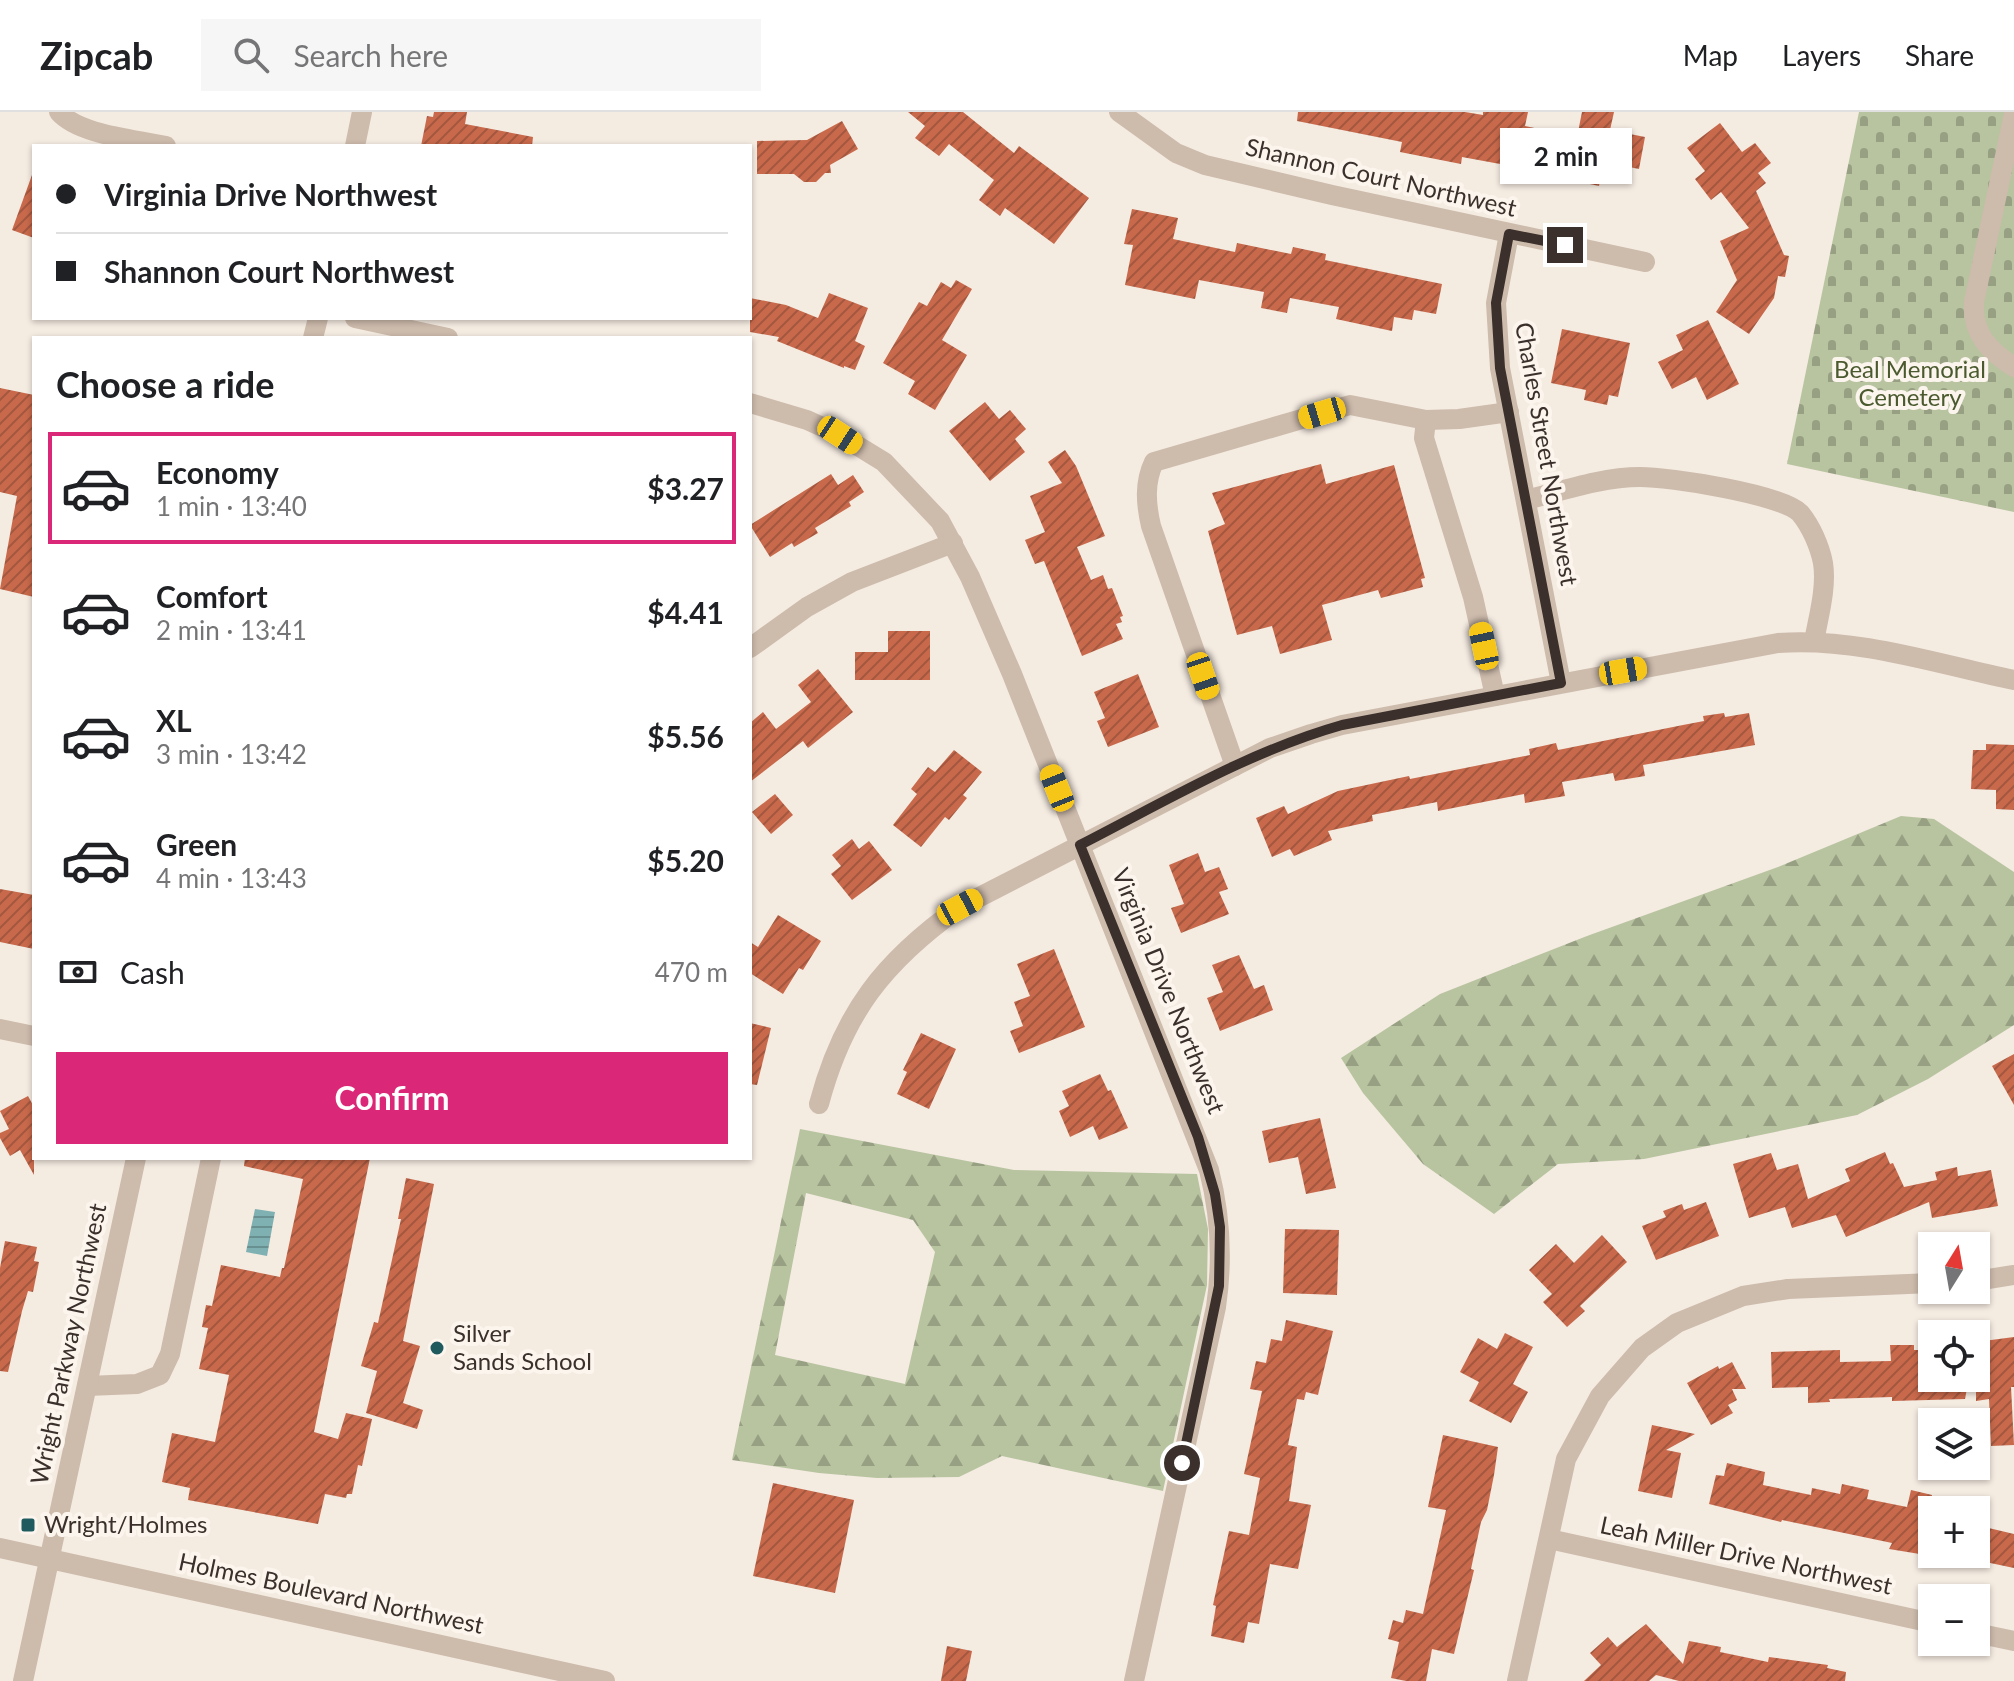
<!DOCTYPE html>
<html lang="en">
<head>
<meta charset="utf-8">
<style>
	:root { --surface:#fff; --page:#f6f6f6; --text:#202124; --muted:#757577; --line:#e0e0e0; --accent:#db2777 }
	body { margin:0; font-family:Lato,sans-serif; background:var(--page); color:var(--text); height:100vh; display:flex; flex-direction:column; font-size:30px; white-space:nowrap }
	* { box-sizing:border-box; margin:0 }
	p { font-size:26px; color:var(--muted) }
	.icon { flex:none; width:44px; height:44px; fill:none; stroke:currentColor; stroke-width:2; stroke-linecap:round; stroke-linejoin:round }
	.map { position:relative; flex:1; overflow:hidden }
	.side { position:absolute; left:32px; top:224px; width:720px; height:824px; display:flex; flex-direction:column; background:var(--surface); border-radius:0px; box-shadow:0 2px 6px #0004 }
	.side>* { flex:none }
	.hud { position:absolute; left:32px; top:32px; width:720px; height:176px; border-radius:0px; box-shadow:0 2px 6px #0004; display:grid; align-content:center; height:176px; padding:0 24px; background:var(--surface) }
	.needle { width:52px; rotate:11deg }
	.buttons { position:absolute; left:1918px; top:1120px; display:grid; gap:16px }
	.buttons a { display:grid; place-items:center; width:72px; height:72px; border-radius:0px; background:var(--surface); box-shadow:0 2px 6px #0004; font-size:40px }
	.end { position:absolute; width:36px; height:36px; margin:-18px; border:10px solid #3b302b; background:#fff; box-shadow:0 0 0 4px #fff }
	.from { border-radius:50% }
	.bubble { position:absolute; height:56px; border-radius:0px; background:var(--surface); box-shadow:0 2px 6px #0004; font-size:26px; font-weight:700; line-height:56px; text-align:center }
	.car { position:absolute; width:24px; height:48px; margin:-24px -12px; border-radius:10px; box-shadow:0 0 6px 2px #0007; background:linear-gradient(#f5c518 24%,#345 0 40%,#f5c518 0 76%,#345 0 86%,#f5c518 0) }
	.hud b { display:flex; align-items:center; gap:28px; height:76px; font-size:30px }
	.hud b+b { border-top:2px solid var(--line) }
	.hud i { width:20px; height:20px; background:var(--text) }
	ul { padding:0; list-style:none }
	li { display:flex; align-items:center; gap:24px; height:112px; margin:0 16px 12px; padding:0 8px; border:4px solid transparent; border-radius:0px }
	li div { flex:1 }
	li b { display:block; font-size:30px }
	li em { font-style:normal; font-weight:700 }
	li.active { border-color:var(--accent) }
	li>.icon { width:72px; height:72px; stroke-width:1.5 }
	h2 { padding:0 24px; font-size:36px; line-height:96px }
	.pay { display:flex; align-items:center; gap:20px; height:88px; padding:0 24px; font-size:30px }
	.pay p { margin-inline-start:auto }
	.cta { display:flex; gap:16px; margin-top:auto; padding:16px 24px }
	.cta a { flex:1; height:92px; border-radius:0px; background:var(--accent); color:#fff; font-size:32px; font-weight:700; line-height:92px; text-align:center }
	header { display:flex; align-items:center; gap:48px; box-sizing:border-box; height:112px; padding:0 40px; background:var(--surface); border-bottom:2px solid var(--line) }
	header strong { font-size:38px }
	nav { display:flex; gap:44px; margin-inline-start:auto; font-size:28px }
	.search { width:560px; height:72px; background:var(--page); display:flex; align-items:center; gap:20px; box-sizing:border-box; padding:0 28px; border-radius:0px; color:var(--muted); font-size:30px }
	.map>svg:first-child { display:block }
</style>
</head>
<body>
<header>
<strong>Zipcab</strong>
<div class="search"><svg class="icon" aria-label="search" viewBox="0 0 24 24"><circle cx="10" cy="10" r="6"/><path d="M15 15l6 6"/></svg>Search here</div>
<nav><a>Map</a><a>Layers</a><a>Share</a></nav>
</header>
<div class="map">
<svg width="2014" height="1569" viewBox="0 0 2014 1569">
	<defs>
		<pattern id="forest-firs" width="22" height="20" patternUnits="userSpaceOnUse" patternTransform="scale(2)"><rect width="22" height="20" fill="#b8c4a0"/><path d="M5 1l3.5 6h-7zM16 11l3.5 6h-7z" fill="#97a083"/></pattern>
		<pattern id="cemetery-stones" width="16" height="16" patternUnits="userSpaceOnUse" patternTransform="scale(2)"><rect width="16" height="16" fill="#b8c4a0"/><path d="M2 7V4a2 2 0 0 1 4 0v3zM10 15v-3a2 2 0 0 1 4 0v3z" fill="#97a083"/></pattern>
		<pattern id="water-rules" width="6" height="5" patternUnits="userSpaceOnUse" patternTransform="scale(2)"><rect width="6" height="5" fill="#7fb0b2"/><path d="M0 2.5h6" fill="none" stroke="#699091"/></pattern>
		<pattern id="building-hatch" width="6" height="6" patternUnits="userSpaceOnUse" patternTransform="scale(2)"><rect width="6" height="6" fill="#c8694b"/><path d="M-1 1l2-2M0 6l6-6M5 7l2-2" fill="none" stroke="#a4573f"/></pattern>
	</defs>
	<rect width="100%" height="100%" fill="#f4ebe1"/>
	<g fill="url(#forest-firs)" fill-rule="evenodd">
		<polygon points="1901,704 1934,707 2014,760 2014,913 1928,967 1857,1003 1644,1047 1558,1052 1494,1102 1423,1052 1363,981 1341,946 1440,882 1587,824 1778,755"/>
		<path d="M800,1017L1014,1058L1197,1062L1208,1117L1207,1173L1163,1379L1002,1344L959,1365L877,1366L819,1361L732,1348ZM806,1081L913,1108L935,1140L905,1272L775,1243Z"/>
	</g>
	<polygon fill="url(#cemetery-stones)" points="1859,0 2014,0 2014,400 1787,352"/>
	<polygon fill="url(#water-rules)" points="255,1097 275,1100 267,1144 246,1140"/>
	<g fill="url(#building-hatch)">
		<polygon points="434,0 467,0 465,12 533,25 532,34 421,34 427,4 433,5"/>
		<polygon points="908,0 963,0 1014,41 1019,34 1089,86 1054,132 1005,96 1000,104 979,88 994,68 949,32 939,44 915,26 925,14"/>
		<polygon points="1298,0 1465,0 1483,3 1483,0 1528,0 1525,14 1577,25 1582,0 1614,0 1610,18 1645,25 1639,57 1604,50 1599,74 1547,63 1545,71 1509,64 1511,54 1462,45 1461,52 1400,40 1402,30 1297,9"/>
		<polygon points="842,9 858,37 830,53 831,61 825,61 816,70 804,70 794,62 757,62 757,29 807,28"/>
		<polygon points="1720,11 1742,40 1755,31 1771,51 1758,61 1766,71 1756,79 1784,143 1789,144 1785,165 1778,164 1774,186 1749,222 1716,200 1737,168 1720,129 1749,116 1721,80 1711,88 1695,67 1705,59 1687,36"/>
		<polygon points="32,63 34,64 34,126 12,118"/>
		<polygon points="1132,97 1178,106 1173,127 1235,140 1237,131 1291,142 1293,135 1326,142 1325,148 1442,172 1436,202 1414,198 1412,208 1394,205 1392,219 1336,207 1339,195 1290,186 1287,201 1261,196 1264,180 1199,168 1195,187 1125,173 1133,133 1124,132"/>
		<polygon points="956,168 972,177 942,228 967,243 935,298 908,282 915,269 883,251 919,190 927,194 941,170 951,176"/>
		<polygon points="829,181 868,196 855,229 865,234 855,258 844,254 844,256 777,229 779,225 750,220 750,186 786,193 818,206"/>
		<polygon points="1708,208 1739,272 1707,288 1696,265 1672,277 1658,250 1683,238 1676,223"/>
		<polygon points="1562,217 1630,231 1618,285 1609,283 1607,293 1584,288 1586,278 1551,271"/>
		<polygon points="0,276 34,283 34,485 0,477 17,384 0,380"/>
		<polygon points="985,290 999,307 1010,298 1026,317 1015,327 1025,340 990,369 949,319"/>
		<polygon points="1065,338 1076,354 1105,424 1077,435 1091,468 1103,463 1108,477 1112,476 1123,504 1120,505 1122,510 1116,512 1123,527 1082,544 1044,449 1035,452 1025,428 1045,420 1030,384 1062,371 1048,350"/>
		<polygon points="1321,352 1326,372 1394,353 1425,466 1421,467 1423,475 1381,486 1378,478 1322,493 1332,528 1280,542 1272,514 1237,523 1208,419 1225,412 1212,381"/>
		<polygon points="831,362 838,373 853,363 864,380 849,390 851,394 815,416 818,421 794,435 792,431 770,445 750,413"/>
		<polygon points="888,519 930,519 930,568 855,568 855,540 888,540"/>
		<polygon points="818,557 853,600 808,636 803,629 750,670 750,611 763,600 776,617 811,590 798,573"/>
		<polygon points="1138,562 1159,615 1108,635 1097,609 1105,606 1094,580"/>
		<polygon points="1724,601 1725,605 1749,601 1755,633 1643,653 1645,664 1615,669 1613,661 1562,670 1565,684 1525,691 1524,682 1438,699 1437,690 1372,703 1373,709 1328,719 1332,728 1294,744 1290,737 1272,745 1256,706 1284,694 1288,702 1338,679 1409,664 1410,667 1530,643 1529,637 1556,631 1558,638 1683,613 1704,609 1703,604"/>
		<polygon points="1986,632 2014,633 2014,698 1996,697 1996,678 1971,677 1973,638 1986,638"/>
		<polygon points="954,638 982,660 963,683 967,686 949,708 945,705 921,735 893,713 917,682 911,677 928,655 935,660"/>
		<polygon points="775,682 793,703 771,722 752,700"/>
		<polygon points="852,727 859,737 869,729 892,758 852,788 831,762 841,754 832,743"/>
		<polygon points="1198,741 1205,760 1219,755 1228,777 1219,780 1229,802 1181,821 1171,796 1184,792 1169,753"/>
		<polygon points="0,777 34,783 34,837 0,830"/>
		<polygon points="778,803 821,829 803,858 799,856 783,882 750,861 750,830 758,835"/>
		<polygon points="1054,837 1085,915 1019,941 1010,919 1023,914 1014,890 1030,884 1017,852"/>
		<polygon points="1239,843 1254,877 1264,873 1273,898 1220,919 1207,886 1223,880 1212,853"/>
		<polygon points="750,911 771,916 757,973 750,972"/>
		<polygon points="921,921 956,937 929,997 897,982 907,960 903,958"/>
		<polygon points="2014,942 2014,993 1992,954"/>
		<polygon points="1100,962 1108,979 1111,978 1128,1016 1099,1028 1093,1014 1070,1025 1059,999 1069,994 1062,979"/>
		<polygon points="28,984 34,995 34,1063 20,1038 10,1044 0,1026 0,1021 9,1017 0,999"/>
		<polygon points="1320,1006 1336,1076 1306,1082 1298,1045 1269,1051 1262,1019"/>
		<polygon points="1885,1040 1890,1052 1893,1051 1904,1075 1937,1068 1935,1060 1957,1055 1958,1064 1991,1058 1998,1094 1932,1106 1929,1090 1846,1125 1836,1103 1792,1116 1785,1095 1749,1106 1733,1052 1771,1041 1777,1058 1798,1052 1808,1087 1850,1069 1845,1057"/>
		<polygon points="245,1046 370,1046 314,1320 338,1327 346,1301 372,1307 362,1354 358,1353 352,1382 347,1382 346,1386 325,1382 318,1412 188,1388 190,1376 162,1370 172,1321 215,1330 229,1263 199,1257 208,1216 202,1215 206,1193 212,1194 221,1153 280,1165 282,1156 284,1156 303,1067 244,1054"/>
		<polygon points="406,1066 434,1072 403,1229 420,1234 403,1291 423,1298 417,1317 366,1301 377,1259 361,1254 374,1210 378,1211 401,1107 398,1107"/>
		<polygon points="1706,1090 1719,1124 1656,1148 1642,1114 1666,1105 1663,1099 1682,1092 1684,1098"/>
		<polygon points="1285,1117 1339,1118 1337,1183 1283,1181"/>
		<polygon points="1602,1123 1627,1150 1580,1194 1585,1199 1567,1215 1543,1190 1552,1182 1529,1158 1556,1132 1574,1151"/>
		<polygon points="5,1129 37,1135 34,1149 39,1150 33,1180 28,1179 22,1199 8,1260 0,1259 0,1156"/>
		<polygon points="1286,1208 1333,1219 1318,1283 1306,1280 1304,1288 1297,1287 1288,1333 1297,1335 1289,1389 1311,1393 1298,1457 1270,1452 1259,1512 1248,1510 1244,1531 1211,1524 1216,1494 1213,1493 1229,1419 1249,1423 1260,1366 1244,1362 1262,1279 1250,1277 1256,1249 1266,1251 1271,1227 1282,1229"/>
		<polygon points="1505,1221 1533,1235 1513,1272 1528,1280 1511,1311 1469,1289 1479,1270 1460,1260 1478,1226 1497,1237"/>
		<polygon points="2014,1225 2014,1275 2011,1275 2014,1333 1991,1334 1989,1287 1976,1289 1976,1230"/>
		<polygon points="1890,1233 1914,1233 1914,1238 1927,1238 1928,1266 1969,1266 1965,1287 1892,1289 1892,1285 1829,1287 1830,1290 1808,1291 1808,1275 1772,1276 1771,1240 1840,1238 1840,1250 1891,1249"/>
		<polygon points="1732,1250 1746,1277 1732,1277 1737,1288 1728,1293 1733,1301 1711,1313 1687,1271 1718,1254 1719,1257"/>
		<polygon points="1652,1313 1695,1322 1666,1338 1681,1341 1672,1386 1638,1379"/>
		<polygon points="1443,1323 1498,1335 1494,1363 1487,1398 1481,1410 1471,1457 1474,1458 1454,1542 1432,1537 1426,1569 1406,1569 1391,1566 1399,1530 1388,1527 1393,1508 1403,1511 1406,1498 1423,1502 1446,1398 1428,1395"/>
		<polygon points="1727,1351 1765,1360 1763,1373 1811,1383 1812,1376 1840,1382 1842,1372 1869,1378 1867,1387 1907,1395 1911,1378 1932,1383 1932,1444 1889,1437 1892,1431 1782,1408 1781,1410 1709,1392 1716,1363 1724,1364"/>
		<polygon points="773,1371 854,1388 835,1481 753,1464"/>
		<polygon points="1976,1413 2014,1422 2014,1456 1976,1448"/>
		<polygon points="1646,1512 1683,1552 1689,1529 1721,1535 1720,1540 1768,1550 1769,1545 1828,1553 1827,1556 1846,1560 1845,1569 1679,1569 1656,1563 1649,1569 1584,1569 1601,1553 1590,1541 1608,1525 1617,1535"/>
		<polygon points="947,1534 972,1539 966,1569 941,1569"/>
	</g>
	<g fill="none" stroke-linecap="round" stroke-linejoin="round">
		<g stroke="#cdbbac" stroke-width="20">
			<path d="M59,0C79,23 135,27 166,34"/>
			<polyline points="1119,0 1176,41 1205,53 1332,83 1645,150"/>
			<path d="M2014,2L1974,190C1972,222 1989,239 2014,255"/>
			<polyline points="355,34 362,0"/>
			<polyline points="1509,122 1496,191 1500,256 1561,571"/>
			<polyline points="355,206 448,226"/>
			<polyline points="313,226 318,206"/>
			<path d="M750,291L807,308L840,323L884,350L940,409L970,465L1012,562L1209,1058C1221,1105 1223,1148 1216,1195L1134,1569"/>
			<polyline points="1426,308 1424,326 1473,485 1495,584"/>
			<path d="M1526,388C1562,379 1602,365 1640,365C1669,365 1781,382 1800,401C1811,414 1820,435 1823,451C1827,476 1818,506 1814,530"/>
			<polyline points="750,536 807,495 852,470 953,431"/>
			<path d="M1235,654L1151,414C1146,392 1144,371 1154,350L1350,293L1426,308L1459,307L1509,300"/>
			<polyline points="0,917 34,924"/>
			<path d="M819,992C843,901 884,849 960,795L1270,636L1311,622L1342,613L1778,531C1857,525 1937,552 2014,568"/>
			<polyline points="1976,1169 2014,1163"/>
			<polyline points="87,1274 137,1272 160,1263 170,1242 211,1046"/>
			<polyline points="1549,1427 1932,1511"/>
			<polyline points="0,1436 605,1569"/>
			<polyline points="1976,1521 2014,1529"/>
			<polyline points="23,1569 136,1046"/>
			<polyline points="1517,1569 1566,1347 1600,1284 1642,1236 1677,1211 1743,1184 1788,1177 1932,1171"/>
		</g>
	</g>
	<g fill="none" stroke-linecap="round" stroke-linejoin="round">
		<path stroke="#3b302b" stroke-width="10" d="M1182,1351L1219,1174L1220,1115L1215,1082L1198,1025L1080,733C1166,689 1250,639 1342,613L1561,571L1500,256L1496,191L1509,122L1565,133"/>
	</g>
	<g fill="#1f5a5e" stroke="#fbf5ee" stroke-width="3">
		<circle cx="437" cy="1236" r="8"/>
		<rect x="20" y="1405" width="16" height="16" rx="4"/>
	</g>
	<g text-anchor="middle" stroke-width="8" stroke-linejoin="round" paint-order="stroke">
		<g font-size="24" fill="#3b302b" stroke="#fbf5ee">
			<text transform="translate(1381 66) rotate(13)" y="8">Shannon Court Northwest</text>
			<text transform="translate(1546 342) rotate(80)" y="8">Charles Street Northwest</text>
			<text transform="translate(1168 879) rotate(68)" y="8">Virginia Drive Northwest</text>
			<text transform="translate(69 1232) rotate(-78)" y="8">Wright Parkway Northwest</text>
			<text transform="translate(1746 1444) rotate(12)" y="8">Leah Miller Drive Northwest</text>
			<text transform="translate(331 1482) rotate(12)" y="8">Holmes Boulevard Northwest</text>
		</g>
		<g font-size="24" fill="#4a5a2e" stroke="#fbf5ee">
			<text x="1910" y="266">Beal Memorial<tspan x="1910" dy="28">Cemetery</tspan></text>
		</g>
		<g font-size="24" fill="#3b302b" stroke="#fbf5ee" text-anchor="start">
			<text x="453" y="1230">Silver<tspan x="453" dy="28">Sands School</tspan></text>
			<text x="44" y="1421">Wright/Holmes</text>
		</g>
	</g>
</svg>
<div class="buttons">
<a><svg class="needle" viewBox="-14 -14 28 28"><path d="M0-13l5 13h-10z" fill="#e53935"/><path d="M0 13l5-13h-10z" fill="#757577"/></svg></a>
<a><svg class="icon" aria-label="locate" viewBox="0 0 24 24"><circle cx="12" cy="12" r="6"/><path d="M12 2v4M12 18v4M2 12h4M18 12h4"/></svg></a>
<a><svg class="icon" aria-label="layers" viewBox="0 0 24 24"><path d="M12 4l9 5-9 5-9-5zM3 14l9 5 9-5"/></svg></a>
<a>+</a>
<a>−</a>
</div>
<i class="end from" style="left:1182px;top:1351px"></i>
<i class="end" style="left:1565px;top:133px"></i>
<div class="bubble" style="left:1500px;top:16px;width:132px">2 min</div>
<i class="car" style="left:1322px;top:301px;rotate:253deg"></i>
<i class="car" style="left:840px;top:323px;rotate:123deg"></i>
<i class="car" style="left:1484px;top:534px;rotate:348deg"></i>
<i class="car" style="left:1623px;top:559px;rotate:80deg"></i>
<i class="car" style="left:1203px;top:564px;rotate:161deg"></i>
<i class="car" style="left:1057px;top:676px;rotate:338deg"></i>
<i class="car" style="left:960px;top:795px;rotate:62deg"></i>
<div class="hud">
<b><i class="from"></i>Virginia Drive Northwest</b>
<b><i></i>Shannon Court Northwest</b>
</div>
<section class="side">
<h2>Choose a ride</h2>
<ul>
<li class="active"><svg class="icon" aria-label="car" viewBox="0 0 24 24"><path d="M5 17H2v-5l4-1 3-4h7l3 4 3 1v5h-3M9 17h6M6 11h13"/><circle cx="7" cy="17" r="2"/><circle cx="17" cy="17" r="2"/></svg><div><b>Economy</b><p>1 min · 13:40</p></div><em>$3.27</em></li>
<li><svg class="icon" aria-label="car" viewBox="0 0 24 24"><path d="M5 17H2v-5l4-1 3-4h7l3 4 3 1v5h-3M9 17h6M6 11h13"/><circle cx="7" cy="17" r="2"/><circle cx="17" cy="17" r="2"/></svg><div><b>Comfort</b><p>2 min · 13:41</p></div><em>$4.41</em></li>
<li><svg class="icon" aria-label="car" viewBox="0 0 24 24"><path d="M5 17H2v-5l4-1 3-4h7l3 4 3 1v5h-3M9 17h6M6 11h13"/><circle cx="7" cy="17" r="2"/><circle cx="17" cy="17" r="2"/></svg><div><b>XL</b><p>3 min · 13:42</p></div><em>$5.56</em></li>
<li><svg class="icon" aria-label="car" viewBox="0 0 24 24"><path d="M5 17H2v-5l4-1 3-4h7l3 4 3 1v5h-3M9 17h6M6 11h13"/><circle cx="7" cy="17" r="2"/><circle cx="17" cy="17" r="2"/></svg><div><b>Green</b><p>4 min · 13:43</p></div><em>$5.20</em></li>
</ul>
<div class="pay"><svg class="icon" aria-label="cash" viewBox="0 0 24 24"><path d="M3 7h18v10H3z"/><circle cx="12" cy="12" r="2"/></svg>Cash<p>470 m</p></div>
<div class="cta"><a>Confirm</a></div>
</section>
</div>
</body>
</html>
